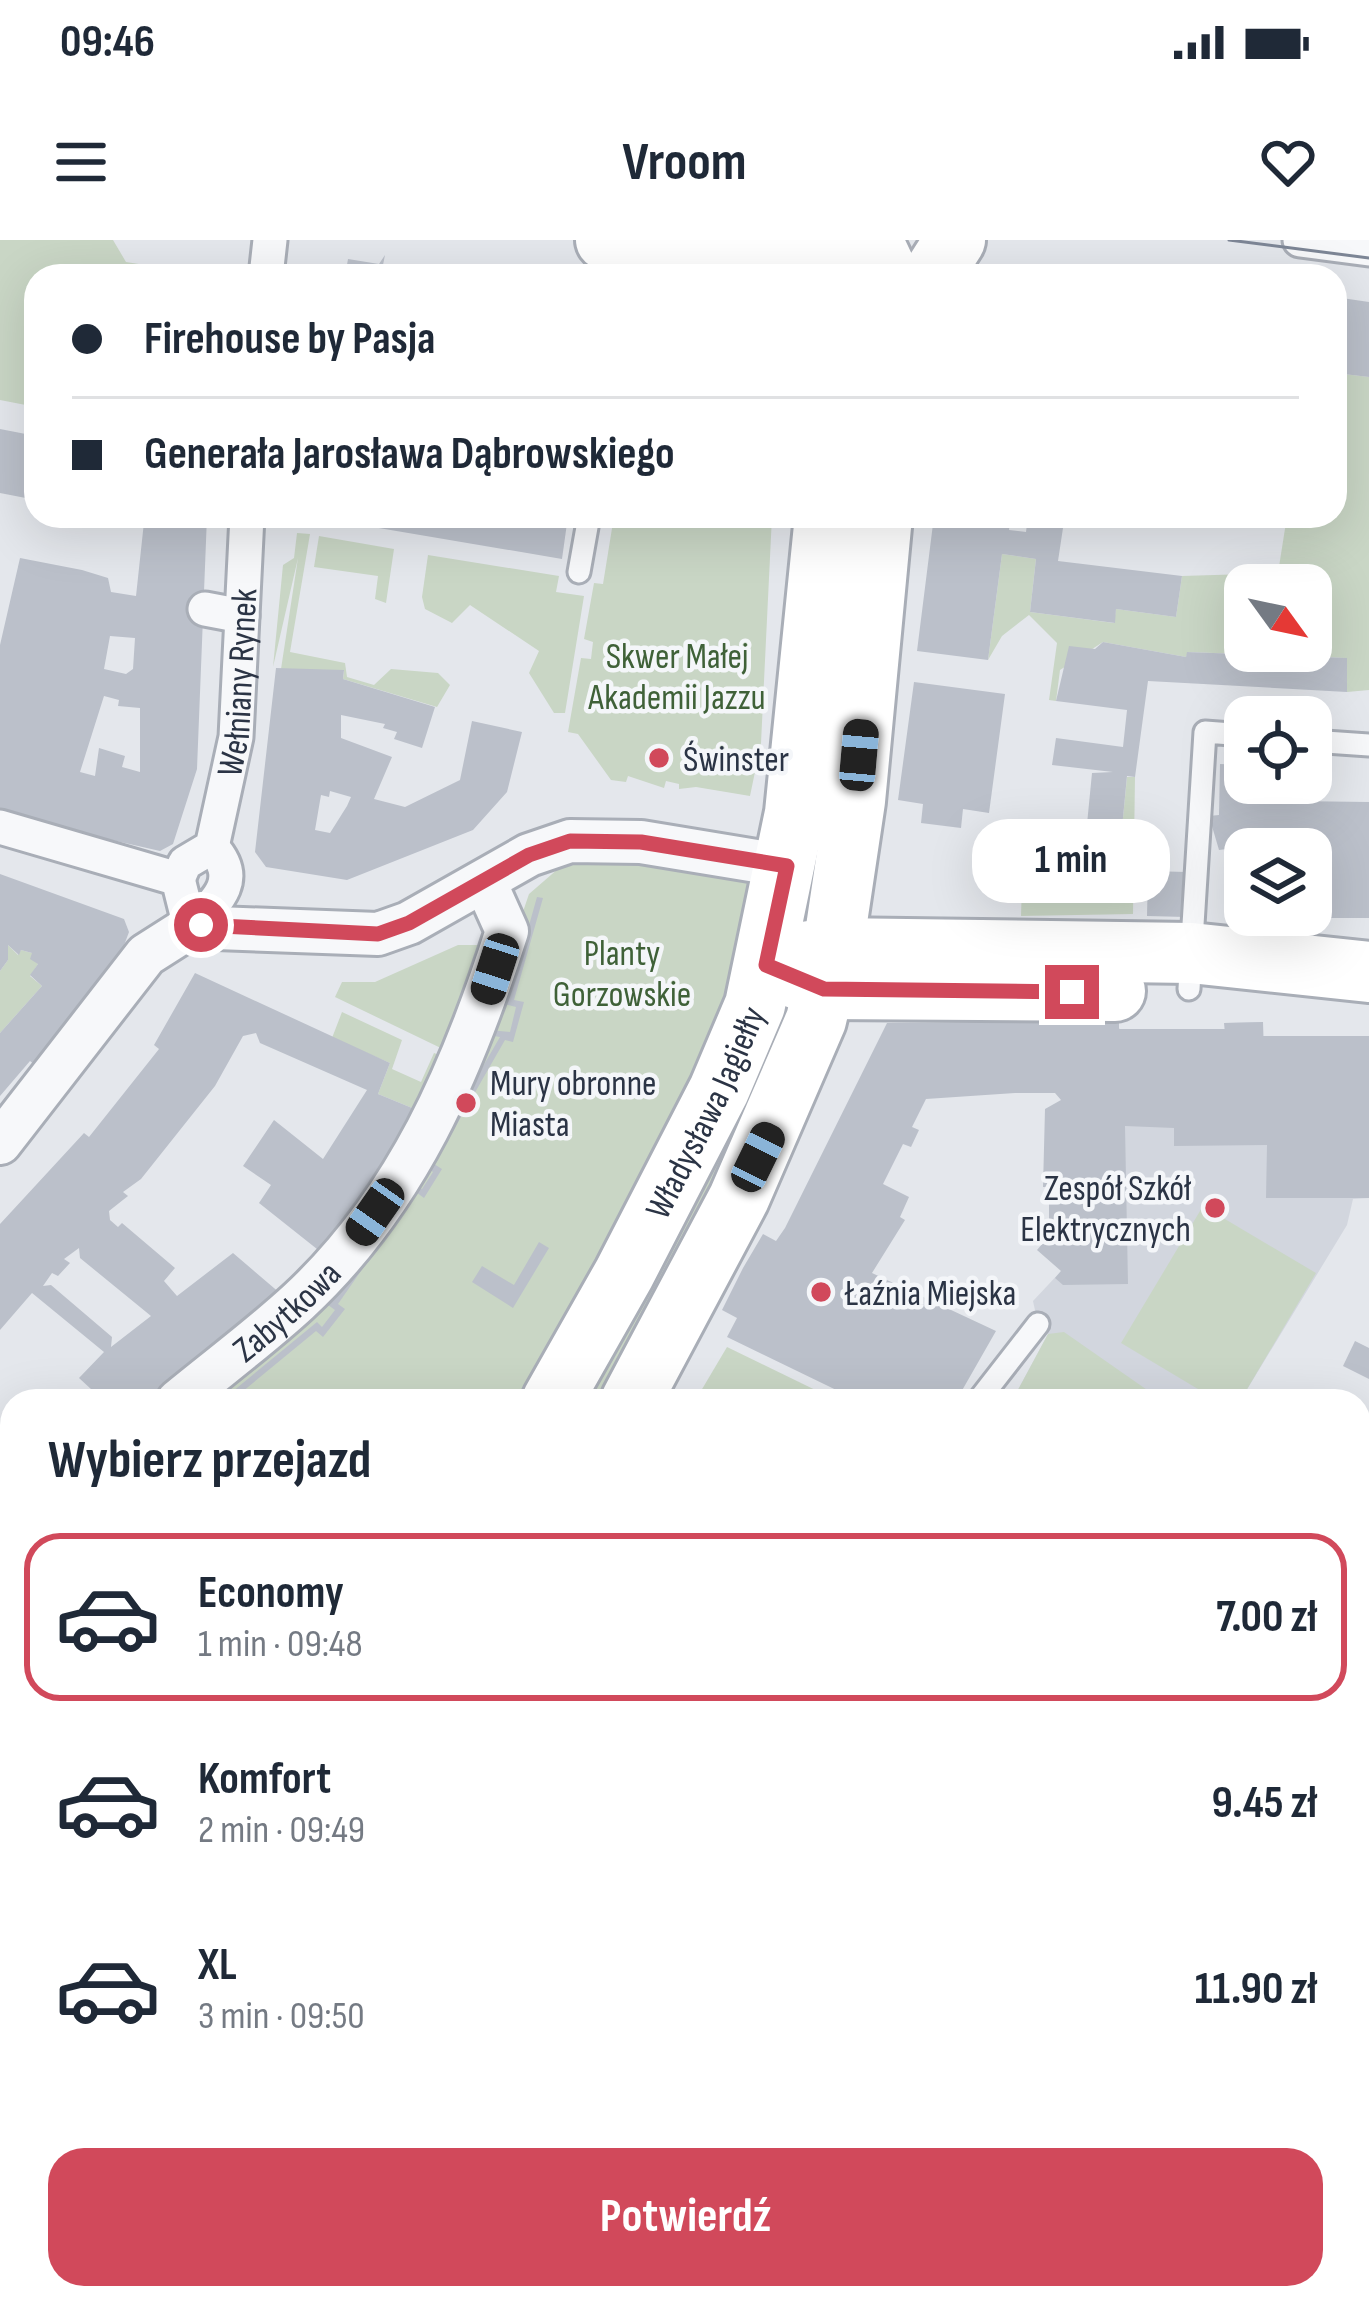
<!DOCTYPE html>
<html lang="pl">
<head>
<meta charset="utf-8">
<style>
	:root { --surface:#fff; --page:#f6f6f7; --text:#1f2937; --muted:#747a83; --line:#e0e1e3; --accent:#d1495b }
	body { margin:0; font-family:"Sofia Sans Condensed",sans-serif; background:var(--page); color:var(--text); height:100vh; display:flex; flex-direction:column; font-size:45px; white-space:nowrap }
	* { box-sizing:border-box; margin:0 }
	p { font-size:39px; color:var(--muted) }
	.icon { flex:none; width:66px; height:66px; fill:none; stroke:currentColor; stroke-width:2; stroke-linecap:round; stroke-linejoin:round }
	.map { position:relative; flex:1; overflow:hidden }
	.sheet { position:absolute; left:0px; top:1149px; width:1371px; height:921px; display:flex; flex-direction:column; background:var(--surface); border-radius:36px 36px 0 0; box-shadow:0 12px 48px #0002 }
	.sheet>* { flex:none }
	.banner { position:absolute; left:24px; top:24px; width:1323px; height:264px; border-radius:36px; box-shadow:0 12px 48px #0002; display:grid; align-content:center; height:264px; padding:0 48px; background:var(--surface) }
	.needle { width:78px; rotate:123deg }
	.fabs { position:absolute; left:1224px; top:324px; display:grid; gap:24px }
	.fabs a { display:grid; place-items:center; width:108px; height:108px; border-radius:24px; background:var(--surface); box-shadow:0 12px 48px #0002; font-size:60px }
	.end { position:absolute; width:54px; height:54px; margin:-27px; border:15px solid #d1495b; background:#fff; box-shadow:0 0 0 6px #fff }
	.from { border-radius:50% }
	.bubble { position:absolute; height:84px; border-radius:36px; background:var(--surface); box-shadow:0 12px 48px #0002; font-size:39px; font-weight:700; line-height:84px; text-align:center }
	.car { position:absolute; width:36px; height:72px; margin:-36px -18px; border-radius:15px; box-shadow:0 0 9px 3px #0007; background:linear-gradient(#222 24%,#8ab4d8 0 40%,#222 0 76%,#8ab4d8 0 86%,#222 0) }
	.banner b { display:flex; align-items:center; gap:42px; height:114px; font-size:45px }
	.banner b+b { border-top:3px solid var(--line) }
	.banner i { width:30px; height:30px; background:var(--text) }
	ul { padding:0; list-style:none }
	li { display:flex; align-items:center; gap:36px; height:168px; margin:0 24px 18px; padding:0 24px; border:6px solid transparent; border-radius:36px }
	li div { flex:1 }
	li b { display:block; font-size:45px }
	li em { font-style:normal; font-weight:700 }
	li.active { border-color:var(--accent) }
	li>.icon { width:108px; height:108px; stroke-width:1.5 }
	h2 { padding:0 48px; font-size:54px; line-height:144px }
	.cta { display:flex; gap:24px; margin-top:auto; padding:24px 48px }
	.cta a { flex:1; height:138px; border-radius:36px; background:var(--accent); color:#fff; font-size:48px; font-weight:700; line-height:138px; text-align:center }
	.status { display:flex; justify-content:space-between; align-items:center; height:84px; padding:0 60px; background:var(--surface); direction:ltr }
	.status svg { height:33px; fill:currentColor }
	header { display:flex; justify-content:space-between; align-items:center; height:156px; padding:0 48px; background:var(--surface); font-size:54px; font-weight:700 }
	.map>svg:first-child { display:block }
</style>
</head>
<body>
<div class="status"><b>09:46</b><svg viewBox="0 0 49 12"><path d="M0 12V9h3v3zM5 12V6h3v6zM10 12V3h3v9zM15 12V0h3v12zM26 1h20v11H26zM47 4h2v5h-2z"/></svg></div>
<header><svg class="icon" aria-label="menu" viewBox="0 0 24 24"><path d="M4 6h16M4 12h16M4 18h16"/></svg>Vroom<svg class="icon" aria-label="heart" viewBox="0 0 24 24"><path d="M12 20l-8-8c-3-5 5-10 8-4 3-6 11-1 8 4z"/></svg></header>
<div class="map">
<svg width="1369" height="2069" viewBox="0 0 1369 2069">
	<rect width="100%" height="100%" fill="#e4e7ec"/>
	<polygon fill="#d2d6de" points="1113,782 1120,789 1224,789 1224,783 1263,782 1264,796 1369,796 1369,958 1353,959 1347,985 1240,1161 1012,1161 1048,1094 1038,1084 1033,1061 1078,1013"/>
	<g fill="#c9d6c5" fill-rule="evenodd">
		<polygon points="0,0 113,0 126,22 216,36 36,36 36,167 0,160"/>
		<path d="M1335,133L1369,137V450L1347,452L1346,418L1188,412L1186,417L1103,402L1060,430L1056,461L1049,460L1057,403L1029,375L1002,396L988,420L1002,314L1036,319L1030,372L1114,383L1116,369L1176,377L1182,336L1278,333L1287,276H1335ZM1245,345H1311V411H1245Z"/>
		<polygon points="614,276 772,276 761,503 750,556 696,547 679,549 679,544 666,541 664,548 628,536 626,542 611,540 578,494 568,492 581,418 591,419 593,402 584,399 594,343 603,344"/>
		<polygon points="297,293 310,294 290,412 345,423 347,437 374,445 391,429 438,433 450,445 437,467 343,439 344,431 281,429 298,318 273,427 283,325 294,318"/>
		<polygon points="319,296 394,309 386,363 375,359 378,336 314,327"/>
		<polygon points="428,315 559,336 556,352 584,356 565,473 554,473 529,433 539,411 470,365 452,383 425,369 422,357"/>
		<polygon points="1127,537 1135,537 1133,674 1021,676 1024,580 1122,588"/>
		<polygon points="612,617 740,633 753,647 731,766 528,1161 196,1161 466,839 529,654 559,628"/>
		<polygon points="8,705 18,715 21,710 32,713 38,724 30,736 42,746 0,793 0,731 8,720"/>
		<polygon points="458,705 480,705 447,811 335,757 342,742 375,742"/>
		<polygon points="342,772 402,800 392,829 421,842 434,813 444,817 417,870 378,854 390,823 332,798"/>
		<polygon points="711,913 734,925 608,1161 578,1161"/>
		<polygon points="1203,966 1316,1033 1240,1161 1218,1161 1121,1103"/>
		<polygon points="1064,1092 1163,1161 1012,1161 1048,1094"/>
		<polygon points="727,1107 838,1161 695,1161"/>
		<polygon points="12,1448 12,1585 0,1592 0,1462"/>
		<polygon points="1359,1501 1369,1505 1369,2069 867,2069 845,2058 1359,2058"/>
		<polygon points="12,1791 12,1919 0,1933 0,1798"/>
	</g>
	<g fill="#bbc0ca" fill-rule="evenodd">
		<polygon points="385,15 383,25 440,36 345,36 348,19 379,24"/>
		<polygon points="1335,57 1369,62 1369,137 1335,133"/>
		<polygon points="0,189 36,196 36,260 0,253"/>
		<path d="M127,276H207L197,529L173,604L160,611L24,580L25,576L7,570L0,574V405L20,318L82,330L108,338L111,352L136,356L144,282ZM110,396L135,398L133,429L126,434L104,429ZM104,456L119,460L118,466L140,468V532L122,527L125,516L99,508L95,536L80,532Z"/>
		<polygon points="308,276 568,276 562,319"/>
		<polygon points="934,276 1011,276 1009,290 1026,292 1028,276 1048,276 1047,285 1063,288 1058,321 1182,336 1176,377 1116,369 1115,383 1030,372 1036,319 1002,314 988,420 917,411"/>
		<polygon points="1103,402 1186,417 1187,412 1347,418 1347,452 1148,441 1135,537 1127,536 1122,588 1087,584 1092,533 1113,532 1052,525 1056,498 1123,507 1127,470 1056,461 1069,406 1095,409"/>
		<path d="M276,428L344,430L343,439L435,467L422,508L394,499L397,492L383,488L385,484L341,475V498L392,517L374,559L405,567L460,540L472,481L522,492L507,552L473,590L347,640L266,627L255,612ZM330,551L351,557L347,566L330,593L315,590L321,555L329,557Z"/>
		<polygon points="914,442 1005,454 989,573 963,569 961,588 921,583 923,564 898,560"/>
		<polygon points="1220,524 1245,525 1245,543 1293,543 1292,561 1369,562 1369,678 1311,678 1311,609 1245,609 1245,663 1227,662 1227,609 1219,610 1209,576 1219,575"/>
		<polygon points="1148,631 1187,632 1186,677 1147,676"/>
		<polygon points="0,634 124,679 129,692 120,716 35,825 30,821 0,856 0,793 42,746 30,735 38,724 30,719 32,713 21,710 19,715 8,705 8,720 0,731"/>
		<polygon points="537,657 543,658 514,760 524,762 513,802 505,800 434,924 442,929 424,958 416,952 338,1064 345,1069 323,1097 316,1091 231,1161 221,1161 317,1082 322,1087 335,1070 328,1065 414,945 422,949 433,932 425,926 500,797 488,795 489,790 510,792 516,767 497,762 508,760"/>
		<path d="M195,733L390,823L378,854L417,870L322,1013L259,963L271,945L243,926L274,880L323,919L367,850L260,803L256,793L243,796L215,846L141,939L123,952L128,956L109,971L110,980L118,987L122,983L175,1028L164,1041L177,1056L233,1013L281,1054L150,1156L143,1149L131,1161H104L79,1138L104,1112L32,1053L0,1090V984L84,893L89,897L159,809L154,805ZM79,1008L80,1018L151,1076L111,1107L112,1097L51,1045L43,1046L52,1033L58,1036L70,1023L64,1019Z"/>
		<polygon points="1081,782 1119,782 1119,789 1225,789 1224,783 1263,782 1263,796 1369,796 1369,958 1266,958 1267,905 1174,906 1174,888 1125,886 1128,1044 1063,1045 1055,1038 1061,1031 1037,1010 1049,996 1049,962 1080,962 1080,948 1043,947 1045,869 1061,860 1055,853 1015,853 926,859 912,887 919,890 911,907 903,904 883,944 909,957 900,977 905,980 872,1033 996,1091 956,1161 859,1161 727,1097 737,1078 722,1070 743,1028 763,994 776,1001 785,988 887,783"/>
		<polygon points="539,1002 549,1008 513,1068 472,1042 482,1026 514,1045"/>
		<polygon points="1355,1101 1369,1108 1369,1139 1343,1126"/>
		<polygon points="1369,1234 1369,1395 1359,1408 1359,1253"/>
		<polygon points="12,1326 12,1405 0,1413 0,1334"/>
		<polygon points="12,1666 12,1749 0,1725 0,1672"/>
		<polygon points="53,2058 118,2058 109,2069 67,2069"/>
		<polygon points="315,2058 412,2058 420,2069 322,2069"/>
		<polygon points="691,2058 707,2058 714,2069 666,2069"/>
	</g>
	<g fill="none" stroke-linecap="round" stroke-linejoin="round">
		<defs>
			<g id="service">
				<polyline points="579,332 589,276"/>
				<polyline points="1311,501 1369,505"/>
				<polyline points="1189,749 1205,492 1245,495"/>
				<polyline points="978,1161 1038,1084"/>
				<polyline points="599,2069 613,2058"/>
			</g>
			<g id="pedestrian">
				<polyline points="1300,0 1369,9"/>
				<polyline points="266,36 270,0"/>
				<polyline points="205,369 242,376"/>
				<path d="M0,587L178,639L190,687C216,662 243,641 212,607"/>
				<path id="s1" d="M178,639L185,623L212,607L236,497L247,276"/>
			</g>
			<g id="minor">
				<polyline points="0,903 146,715 190,687 378,694 409,683 529,615 570,601 641,602 787,626"/>
				<path id="s2" d="M178,1161C218,1128 260,1097 298,1062C407,961 463,829 507,691L485,642"/>
				<polyline points="0,1620 12,1614"/>
			</g>
			<g id="secondary">
				<polyline points="606,0 636,5 711,0"/>
				<polyline points="721,0 783,8 836,0"/>
				<polyline points="872,0 889,36"/>
				<polyline points="932,36 955,0"/>
				<polyline points="795,713 833,708 1191,713 1369,732"/>
				<polyline points="788,735 824,749 1115,751"/>
				<path id="s3" d="M552,1161L624,1034L719,850L755,765L795,573L825,276"/>
				<polyline points="631,1161 739,958 816,780 833,708 855,561 882,276"/>
				<polyline points="1359,1467 1369,1471"/>
				<polyline points="0,1964 12,1950"/>
				<polyline points="3,2069 12,2047"/>
			</g>
		</defs>
		<use href="#service" stroke="#a9aeb7" stroke-width="27"/>
		<use href="#pedestrian" stroke="#a9aeb7" stroke-width="39"/>
		<use href="#minor" stroke="#a9aeb7" stroke-width="48"/>
		<use href="#secondary" stroke="#a9aeb7" stroke-width="66"/>
		<use href="#service" stroke="#f7f8fa" stroke-width="21"/>
		<use href="#pedestrian" stroke="#f7f8fa" stroke-width="33"/>
		<use href="#minor" stroke="#f7f8fa" stroke-width="42"/>
		<use href="#secondary" stroke="#fff" stroke-width="60"/>
		<polyline stroke="#7d8696" stroke-width="3" points="1229,0 1369,18"/>
	</g>
	<g fill="none" stroke-linecap="round" stroke-linejoin="round">
		<polyline stroke="#d1495b" stroke-width="15" points="201,685 378,694 409,683 529,615 570,601 641,602 787,626 766,725 824,749 1072,752"/>
	</g>
	<g fill="#d1495b" stroke="#f4f6f9" stroke-width="4.5">
		<circle cx="659" cy="518" r="12"/>
		<circle cx="466" cy="863" r="12"/>
		<circle cx="1215" cy="968" r="12"/>
		<circle cx="821" cy="1052" r="12"/>
	</g>
	<g text-anchor="middle" stroke-width="9" stroke-linejoin="round" paint-order="stroke">
		<g font-size="36" fill="#3f6138" stroke="#f4f6f9">
			<text x="677" y="428">Skwer Małej<tspan x="677" dy="41">Akademii Jazzu</tspan></text>
			<text x="622" y="725">Planty<tspan x="622" dy="41">Gorzowskie</tspan></text>
		</g>
		<g font-size="36" fill="#2b3445" stroke="#f4f6f9">
			<text dy="13" stroke="none"><textPath href="#s1" startOffset="216">Wełniany Rynek</textPath></text>
			<text dy="13" stroke="none"><textPath href="#s3" startOffset="327">Władysława Jagiełły</textPath></text>
			<text dy="13" stroke="none"><textPath href="#s2" startOffset="141">Zabytkowa</textPath></text>
		</g>
		<g font-size="36" fill="#2b3445" stroke="#f4f6f9" text-anchor="start">
			<text x="683" y="531">Świnster</text>
			<text x="490" y="855">Mury obronne<tspan x="490" dy="41">Miasta</tspan></text>
			<text x="1191" y="960" text-anchor="end">Zespół Szkół<tspan x="1191" dy="41">Elektrycznych</tspan></text>
			<text x="845" y="1065">Łaźnia Miejska</text>
		</g>
	</g>
</svg>
<div class="fabs">
<a><svg class="needle" viewBox="-14 -14 28 28"><path d="M0-13l5 13h-10z" fill="#e53935"/><path d="M0 13l5-13h-10z" fill="#747a83"/></svg></a>
<a><svg class="icon" aria-label="locate" viewBox="0 0 24 24"><circle cx="12" cy="12" r="6"/><path d="M12 2v4M12 18v4M2 12h4M18 12h4"/></svg></a>
<a><svg class="icon" aria-label="layers" viewBox="0 0 24 24"><path d="M12 4l9 5-9 5-9-5zM3 14l9 5 9-5"/></svg></a>
</div>
<i class="end from" style="left:201px;top:685px"></i>
<i class="end" style="left:1072px;top:752px"></i>
<div class="bubble" style="left:972px;top:579px;width:198px">1 min</div>
<i class="car" style="left:859px;top:515px;rotate:5deg"></i>
<i class="car" style="left:495px;top:729px;rotate:198deg"></i>
<i class="car" style="left:758px;top:917px;rotate:26deg"></i>
<i class="car" style="left:375px;top:972px;rotate:215deg"></i>
<div class="banner">
<b><i class="from"></i>Firehouse by Pasja</b>
<b><i></i>Generała Jarosława Dąbrowskiego</b>
</div>
<section class="sheet">
<h2>Wybierz przejazd</h2>
<ul>
<li class="active"><svg class="icon" aria-label="car" viewBox="0 0 24 24"><path d="M5 17H2v-5l4-1 3-4h7l3 4 3 1v5h-3M9 17h6M6 11h13"/><circle cx="7" cy="17" r="2"/><circle cx="17" cy="17" r="2"/></svg><div><b>Economy</b><p>1 min · 09:48</p></div><em>7.00 zł</em></li>
<li><svg class="icon" aria-label="car" viewBox="0 0 24 24"><path d="M5 17H2v-5l4-1 3-4h7l3 4 3 1v5h-3M9 17h6M6 11h13"/><circle cx="7" cy="17" r="2"/><circle cx="17" cy="17" r="2"/></svg><div><b>Komfort</b><p>2 min · 09:49</p></div><em>9.45 zł</em></li>
<li><svg class="icon" aria-label="car" viewBox="0 0 24 24"><path d="M5 17H2v-5l4-1 3-4h7l3 4 3 1v5h-3M9 17h6M6 11h13"/><circle cx="7" cy="17" r="2"/><circle cx="17" cy="17" r="2"/></svg><div><b>XL</b><p>3 min · 09:50</p></div><em>11.90 zł</em></li>
</ul>
<div class="cta"><a>Potwierdź</a></div>
</section>
</div>
</body>
</html>
